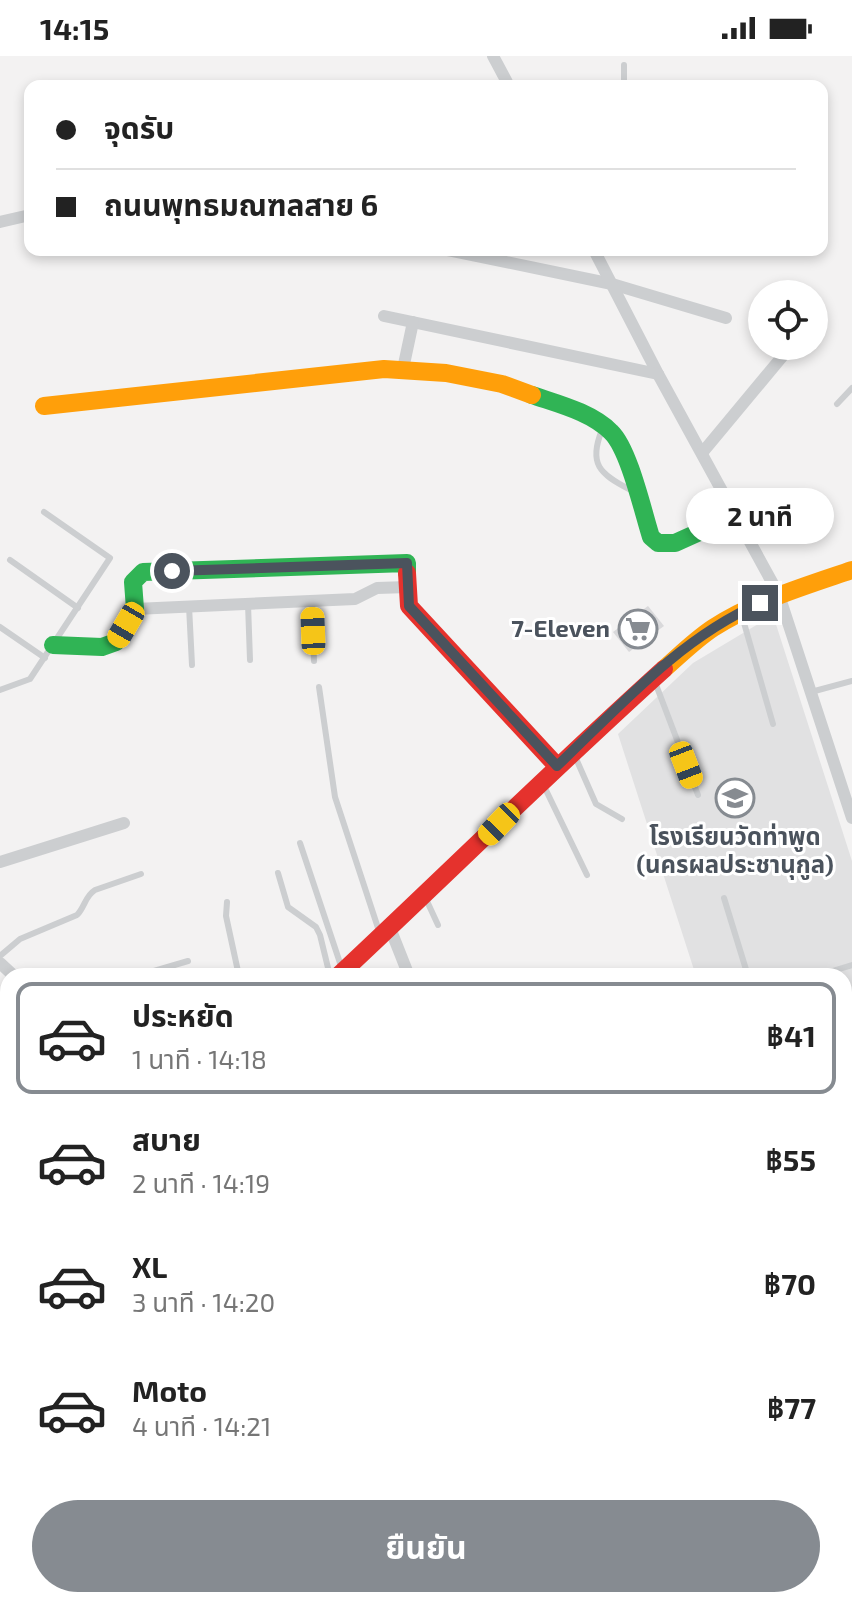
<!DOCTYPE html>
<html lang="th">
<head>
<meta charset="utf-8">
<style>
	:root { --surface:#fff; --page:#f2f2f2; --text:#222; --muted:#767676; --line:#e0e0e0; --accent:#868b91 }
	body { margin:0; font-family:"Exo 2","Noto Sans Thai",sans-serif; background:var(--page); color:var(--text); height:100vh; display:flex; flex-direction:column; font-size:30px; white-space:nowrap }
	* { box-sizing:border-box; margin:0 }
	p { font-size:26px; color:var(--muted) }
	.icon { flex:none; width:44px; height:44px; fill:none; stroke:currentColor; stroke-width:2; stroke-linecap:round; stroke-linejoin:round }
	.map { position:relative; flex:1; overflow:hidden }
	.side { position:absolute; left:0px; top:912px; width:852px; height:640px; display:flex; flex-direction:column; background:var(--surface); border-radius:24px 24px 0 0; box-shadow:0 4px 12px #0003 }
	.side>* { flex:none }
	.top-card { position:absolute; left:24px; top:24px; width:804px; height:176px; border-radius:16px; box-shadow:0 4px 12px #0003; display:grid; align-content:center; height:176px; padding:0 32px; background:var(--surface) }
	.controls { position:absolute; left:748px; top:224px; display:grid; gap:16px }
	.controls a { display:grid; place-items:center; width:80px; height:80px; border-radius:50%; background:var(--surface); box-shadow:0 4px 12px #0003; font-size:40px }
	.end { position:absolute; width:36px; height:36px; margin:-18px; border:10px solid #4b535d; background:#fff; box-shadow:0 0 0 4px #fff }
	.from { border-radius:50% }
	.bubble { position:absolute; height:56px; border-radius:28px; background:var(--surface); box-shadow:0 4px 12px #0003; font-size:26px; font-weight:700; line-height:56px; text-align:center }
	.car { position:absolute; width:24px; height:48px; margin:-24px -12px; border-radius:10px; box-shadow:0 0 6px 2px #0007; background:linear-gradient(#f5c518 24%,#345 0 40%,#f5c518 0 76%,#345 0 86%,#f5c518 0) }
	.top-card b { display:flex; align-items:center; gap:28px; height:76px; font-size:30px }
	.top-card b+b { border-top:2px solid var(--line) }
	.top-card i { width:20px; height:20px; background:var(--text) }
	ul { padding:14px 0 0; list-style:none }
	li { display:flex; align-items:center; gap:24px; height:112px; margin:0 16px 12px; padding:0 16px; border:4px solid transparent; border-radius:16px }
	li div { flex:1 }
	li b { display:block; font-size:30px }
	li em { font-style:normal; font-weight:700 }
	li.current { border-color:var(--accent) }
	li>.icon { width:72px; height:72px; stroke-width:1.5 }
	.button { display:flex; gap:16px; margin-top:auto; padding:16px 32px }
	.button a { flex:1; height:92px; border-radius:48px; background:var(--accent); color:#fff; font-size:32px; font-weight:700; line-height:92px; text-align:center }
	.status { display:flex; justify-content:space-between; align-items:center; height:56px; padding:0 40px; background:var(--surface); direction:ltr }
	.status svg { height:22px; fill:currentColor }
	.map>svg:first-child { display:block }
</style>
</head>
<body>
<div class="status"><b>14:15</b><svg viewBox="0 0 49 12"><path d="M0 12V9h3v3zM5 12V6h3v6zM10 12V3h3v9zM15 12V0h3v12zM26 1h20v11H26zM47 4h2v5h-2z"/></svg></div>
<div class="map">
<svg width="852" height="1552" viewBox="0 0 852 1552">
	<rect width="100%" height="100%" fill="#f3f2f2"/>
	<polygon fill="#e1e1e2" points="773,559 852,805 852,950 844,953 844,920 696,920 618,678 693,607"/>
	<g fill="#b3d9e8">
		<polygon points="852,970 852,1136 844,1138 844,973"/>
		<polygon points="8,1351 8,1536 0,1542 0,1356"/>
	</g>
	<polygon fill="#d9d9db" points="648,550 664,570 629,596 613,576"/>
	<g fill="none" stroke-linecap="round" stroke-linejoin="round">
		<g stroke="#ccced0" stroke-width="6">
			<polyline points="624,30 624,9"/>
			<polyline points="837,348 852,332"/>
			<path d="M602,374C588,408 600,418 629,433"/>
			<polyline points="10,504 78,552"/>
			<polyline points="312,545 314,605"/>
			<polyline points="248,548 250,604"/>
			<polyline points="189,550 192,609"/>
			<polyline points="742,560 773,668"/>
			<polyline points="0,571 45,602"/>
			<polyline points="655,626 698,739"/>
			<polyline points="319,631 335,741 379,875"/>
			<polyline points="0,634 30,623 110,502 44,456"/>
			<polyline points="811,636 852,625"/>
			<polyline points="574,698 596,748 622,763"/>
			<polyline points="543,728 587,819"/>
			<polyline points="300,787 342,913"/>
			<polyline points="278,817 288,851 316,871 320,879 330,920"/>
			<polyline points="724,842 748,920"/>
			<polyline points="426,843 438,869"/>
			<polyline points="227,846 226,860 239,920"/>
			<path d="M0,900L20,883L77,859C85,851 85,840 95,834L141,818"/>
			<polyline points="137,920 188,905"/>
			<polyline points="816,920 852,909"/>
			<polyline points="0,1093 8,1089"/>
			<polyline points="0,1239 6,1249 7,1260"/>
			<polyline points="847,1502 852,1534"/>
		</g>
		<g stroke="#ccced0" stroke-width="12">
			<polyline points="493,0 509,30"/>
			<polyline points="0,166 30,159"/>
			<polyline points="448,194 612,228 726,262"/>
			<polyline points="594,194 658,318 779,539 852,762"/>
			<polyline points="384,260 658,318"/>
			<polyline points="814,263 817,260"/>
			<polyline points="403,313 413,266"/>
			<polyline points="702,397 791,290"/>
			<polyline points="135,553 355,543 377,532 408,531"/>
			<polyline points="0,806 124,767"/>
			<polyline points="390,872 409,920"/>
			<polyline points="0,907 14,920"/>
			<polyline points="566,1544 569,1552"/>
			<polyline points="136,1552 141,1544"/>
			<polyline points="369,1552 377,1544"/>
		</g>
		<g stroke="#30b455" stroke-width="18">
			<path d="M532,339C558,348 591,356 611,376C629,393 643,456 651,481L658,487H675L737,459"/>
			<polyline points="53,589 102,591 116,586 135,553 133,526 143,516 407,507 407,517"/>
		</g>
		<g stroke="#ff9f0a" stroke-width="18">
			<polyline points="44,350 384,313 446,317 502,328 532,339"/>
			<path d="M664,613C680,599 695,584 713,572C755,545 805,530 852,514"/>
			<polyline points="0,1168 8,1165"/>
		</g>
		<g stroke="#e5322d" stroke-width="18">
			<polyline points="407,517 409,550 557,710"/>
			<path d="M338,920C447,818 553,713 664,613"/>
		</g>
	</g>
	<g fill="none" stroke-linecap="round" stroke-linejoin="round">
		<path stroke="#4b535d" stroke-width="10" d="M172,515L407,507L409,550L557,710C619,651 680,582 760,547"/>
	</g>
	<defs>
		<symbol id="supermarket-ring" viewBox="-11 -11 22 22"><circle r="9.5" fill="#fff" stroke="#868b91" stroke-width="1.5"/><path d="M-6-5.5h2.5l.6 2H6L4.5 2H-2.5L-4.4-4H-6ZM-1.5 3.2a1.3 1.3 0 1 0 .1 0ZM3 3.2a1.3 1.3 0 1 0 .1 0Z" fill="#868b91"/></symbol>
		<symbol id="school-ring" viewBox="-11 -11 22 22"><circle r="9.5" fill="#fff" stroke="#868b91" stroke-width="1.5"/><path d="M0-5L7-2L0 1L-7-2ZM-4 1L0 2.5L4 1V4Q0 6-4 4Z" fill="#868b91"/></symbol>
	</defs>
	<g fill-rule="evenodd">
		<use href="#supermarket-ring" x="616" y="551" width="44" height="44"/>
		<use href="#school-ring" x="713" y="720" width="44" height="44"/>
	</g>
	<g text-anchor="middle" stroke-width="6" stroke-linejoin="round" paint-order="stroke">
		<g font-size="24" font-weight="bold" fill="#4b535d" stroke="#fff" text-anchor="end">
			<text x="610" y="581">7-Eleven</text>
			<text x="735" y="789" text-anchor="middle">โรงเรียนวัดท่าพูด<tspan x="735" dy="28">(นครผลประชานุกูล)</tspan></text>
		</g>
	</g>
</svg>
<div class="controls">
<a><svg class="icon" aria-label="locate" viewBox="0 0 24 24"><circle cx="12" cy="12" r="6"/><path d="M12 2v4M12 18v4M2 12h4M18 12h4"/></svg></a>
</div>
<i class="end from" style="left:172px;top:515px"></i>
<i class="end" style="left:760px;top:547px"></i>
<div class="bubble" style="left:686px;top:432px;width:148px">2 นาที</div>
<i class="car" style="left:126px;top:569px;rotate:210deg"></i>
<i class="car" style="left:313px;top:575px;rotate:358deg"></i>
<i class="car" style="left:686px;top:709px;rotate:159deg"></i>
<i class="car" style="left:499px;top:768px;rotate:224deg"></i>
<div class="top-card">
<b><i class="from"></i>จุดรับ</b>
<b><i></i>ถนนพุทธมณฑลสาย 6</b>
</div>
<section class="side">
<ul>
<li class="current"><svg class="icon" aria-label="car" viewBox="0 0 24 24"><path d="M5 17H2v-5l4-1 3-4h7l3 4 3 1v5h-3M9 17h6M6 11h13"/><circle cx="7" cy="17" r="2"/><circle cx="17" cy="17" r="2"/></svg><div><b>ประหยัด</b><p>1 นาที · 14:18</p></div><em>฿41</em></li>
<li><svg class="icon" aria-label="car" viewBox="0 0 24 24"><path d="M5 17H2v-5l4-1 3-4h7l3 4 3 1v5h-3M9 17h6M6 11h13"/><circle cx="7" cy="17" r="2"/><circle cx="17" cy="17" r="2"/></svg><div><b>สบาย</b><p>2 นาที · 14:19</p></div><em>฿55</em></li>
<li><svg class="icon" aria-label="car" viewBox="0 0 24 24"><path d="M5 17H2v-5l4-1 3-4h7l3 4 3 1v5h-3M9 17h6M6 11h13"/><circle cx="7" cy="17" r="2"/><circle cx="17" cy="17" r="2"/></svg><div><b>XL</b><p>3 นาที · 14:20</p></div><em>฿70</em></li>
<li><svg class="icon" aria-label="car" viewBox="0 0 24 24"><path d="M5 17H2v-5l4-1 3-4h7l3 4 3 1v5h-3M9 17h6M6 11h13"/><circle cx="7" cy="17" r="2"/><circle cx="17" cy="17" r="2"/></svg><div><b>Moto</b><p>4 นาที · 14:21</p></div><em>฿77</em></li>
</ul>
<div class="button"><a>ยืนยัน</a></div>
</section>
</div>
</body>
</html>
